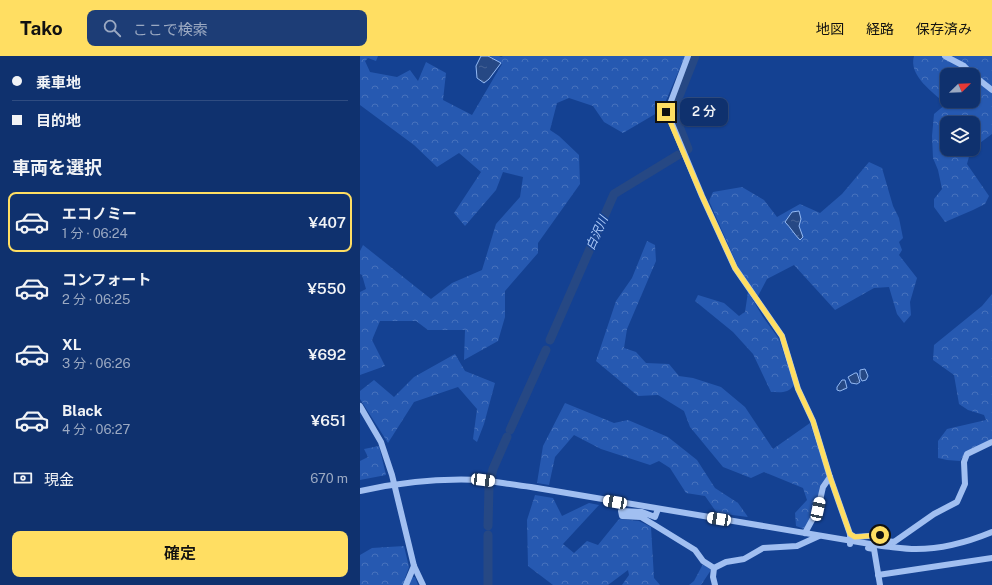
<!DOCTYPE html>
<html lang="ja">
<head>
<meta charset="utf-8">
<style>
	:root { --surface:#0f316e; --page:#1d3d76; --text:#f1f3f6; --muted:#9ba9c2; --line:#2f4c81; --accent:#ffde62 }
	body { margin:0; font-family:"Public Sans","Noto Sans JP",sans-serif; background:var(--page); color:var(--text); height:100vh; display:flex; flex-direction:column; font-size:15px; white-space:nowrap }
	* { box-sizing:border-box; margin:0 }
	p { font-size:13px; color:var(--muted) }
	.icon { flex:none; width:22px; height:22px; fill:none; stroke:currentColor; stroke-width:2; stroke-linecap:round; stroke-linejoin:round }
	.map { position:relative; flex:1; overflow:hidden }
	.panel { display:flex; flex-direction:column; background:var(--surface); width:360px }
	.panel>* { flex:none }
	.guide { display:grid; align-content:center; height:88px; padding:0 12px; background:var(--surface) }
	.needle { width:26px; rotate:67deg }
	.controls { position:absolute; left:580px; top:12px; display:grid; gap:8px }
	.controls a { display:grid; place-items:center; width:40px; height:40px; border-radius:8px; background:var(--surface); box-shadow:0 1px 3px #0004,0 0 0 1px var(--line); font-size:20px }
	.end { position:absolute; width:18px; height:18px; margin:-9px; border:5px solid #ffde62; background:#111; box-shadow:0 0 0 2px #111 }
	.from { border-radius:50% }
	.bubble { position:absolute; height:28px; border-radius:8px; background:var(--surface); box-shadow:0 1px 3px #0004,0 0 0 1px var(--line); font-size:13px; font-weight:600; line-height:28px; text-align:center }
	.car { position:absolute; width:12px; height:24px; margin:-12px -6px; border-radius:5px; box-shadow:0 0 3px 1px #0007; background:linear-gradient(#fff 24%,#345 0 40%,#fff 0 76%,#345 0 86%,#fff 0) }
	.guide b { display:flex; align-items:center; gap:14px; height:38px; font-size:15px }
	.guide b+b { border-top:1px solid var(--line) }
	.guide i { width:10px; height:10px; background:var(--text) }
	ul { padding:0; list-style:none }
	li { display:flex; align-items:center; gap:12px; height:60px; margin:0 8px 6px; padding:0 4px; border:2px solid transparent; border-radius:8px }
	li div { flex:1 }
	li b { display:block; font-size:15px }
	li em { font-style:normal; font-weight:600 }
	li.selected { border-color:var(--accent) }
	li>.icon { width:36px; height:36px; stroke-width:1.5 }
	h2 { padding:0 12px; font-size:18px; line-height:48px }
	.pay { display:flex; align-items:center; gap:10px; height:44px; padding:0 12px; font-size:15px }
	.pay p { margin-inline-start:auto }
	.button { display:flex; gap:8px; margin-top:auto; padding:8px 12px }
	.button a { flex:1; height:46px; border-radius:8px; background:var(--accent); color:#111; font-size:16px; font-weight:600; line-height:46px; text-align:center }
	header { display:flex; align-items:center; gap:24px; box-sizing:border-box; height:56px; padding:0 20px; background:var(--accent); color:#111 }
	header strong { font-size:19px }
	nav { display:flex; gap:22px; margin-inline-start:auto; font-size:14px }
	.search { width:280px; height:36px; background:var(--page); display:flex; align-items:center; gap:10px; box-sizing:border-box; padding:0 14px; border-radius:8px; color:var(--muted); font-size:15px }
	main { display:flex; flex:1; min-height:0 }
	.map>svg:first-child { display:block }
</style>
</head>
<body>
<header>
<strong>Tako</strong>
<div class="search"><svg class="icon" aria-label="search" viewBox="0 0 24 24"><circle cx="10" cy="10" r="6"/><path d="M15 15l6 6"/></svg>ここで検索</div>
<nav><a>地図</a><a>経路</a><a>保存済み</a></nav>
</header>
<main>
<section class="panel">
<div class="guide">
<b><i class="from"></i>乗車地</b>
<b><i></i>目的地</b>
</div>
<h2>車両を選択</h2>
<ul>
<li class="selected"><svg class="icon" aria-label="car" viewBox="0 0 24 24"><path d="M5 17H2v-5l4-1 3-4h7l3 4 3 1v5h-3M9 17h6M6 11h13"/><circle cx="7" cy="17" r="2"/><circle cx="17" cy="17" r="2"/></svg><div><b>エコノミー</b><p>1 分 · 06:24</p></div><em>¥407</em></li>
<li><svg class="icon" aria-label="car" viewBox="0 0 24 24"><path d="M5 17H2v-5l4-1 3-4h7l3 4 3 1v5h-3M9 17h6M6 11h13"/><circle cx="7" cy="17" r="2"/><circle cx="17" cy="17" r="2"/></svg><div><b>コンフォート</b><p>2 分 · 06:25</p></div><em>¥550</em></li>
<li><svg class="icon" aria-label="car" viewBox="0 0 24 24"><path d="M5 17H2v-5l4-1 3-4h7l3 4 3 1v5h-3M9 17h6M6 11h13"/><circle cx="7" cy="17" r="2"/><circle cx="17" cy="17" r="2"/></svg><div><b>XL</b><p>3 分 · 06:26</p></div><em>¥692</em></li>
<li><svg class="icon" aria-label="car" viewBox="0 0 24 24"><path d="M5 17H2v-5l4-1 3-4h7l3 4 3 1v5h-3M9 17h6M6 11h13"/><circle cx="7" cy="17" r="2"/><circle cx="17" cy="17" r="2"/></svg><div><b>Black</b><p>4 分 · 06:27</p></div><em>¥651</em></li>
</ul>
<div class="pay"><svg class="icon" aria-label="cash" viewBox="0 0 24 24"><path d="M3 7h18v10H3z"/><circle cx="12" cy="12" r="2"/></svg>現金<p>670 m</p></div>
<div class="button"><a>確定</a></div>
</section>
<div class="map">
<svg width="632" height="529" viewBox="0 0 632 529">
	<defs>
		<pattern id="forest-crowns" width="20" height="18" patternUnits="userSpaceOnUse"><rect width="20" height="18" fill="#2659b1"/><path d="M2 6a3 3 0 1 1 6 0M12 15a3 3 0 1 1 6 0" fill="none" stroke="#4772bd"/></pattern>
		<pattern id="water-ripples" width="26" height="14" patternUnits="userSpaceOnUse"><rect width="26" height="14" fill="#264884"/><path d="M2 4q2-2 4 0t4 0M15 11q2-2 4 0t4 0" fill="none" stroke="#476396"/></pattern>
	</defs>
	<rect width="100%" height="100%" fill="#144192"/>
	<g fill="url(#forest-crowns)" fill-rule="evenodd">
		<polygon points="0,0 18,0 16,5 8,2 5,5 10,16 37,21 50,14 58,25 66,6 86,17 83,44 112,59 142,8 130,0 139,0 141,1 143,0 325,0 302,54 263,77 244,66 233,50 209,42 197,47 190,74 199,80 219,99 220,128 178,187 178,197 145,235 145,261 138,285 104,304 105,274 68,274 56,265 20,265 12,284 25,310 0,319 0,236 6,233 2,219 0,218 0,195 3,189 71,243 92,227 122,214 136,168 160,141 163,121 143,116 136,134 105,170 94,157 121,116 99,97 77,111 54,89 0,49"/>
		<path d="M554,0H632V78L613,92V67H587V93H611L607,108L629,140L625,148L613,154L585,166L574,151V143L582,133L578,114L573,102L572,80L574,58L586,48C574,37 548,20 554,0ZM587,19H613V45H587Z"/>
		<polygon points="509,106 522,112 533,150 539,162 543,182 539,186 542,194 539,199 557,222 550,246 551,259 544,267 537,258 529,231 514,232 475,254 434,209 407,223 398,240 379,213 349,145 353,136 382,131 404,144 417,161 440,148 460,157 482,138"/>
		<polygon points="287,185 295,189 296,205 267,273 264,292 276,296 286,307 309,308 319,320 333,322 361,331 385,351 413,393 450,367 467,420 460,430 457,452 444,473 436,470 435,457 447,444 443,432 404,416 391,422 363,411 330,371 324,355 298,339 278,340 236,305 256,245 272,222"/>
		<path d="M388,236L403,261L419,283L434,329C428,338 420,336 411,336L393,298L373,276L335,245L338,239L364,247L379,260L385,256Z"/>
		<polygon points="632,238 632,384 605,397 600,405 587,404 578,402 578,385 587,373 626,364 624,359 608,354 599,348 594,319 573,304 574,289 622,250"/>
		<polygon points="95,298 105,315 135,327 124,368 117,386 113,383 117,353 98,331 54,346 28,387 0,343 0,335 14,324 34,341 54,321"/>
		<polygon points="205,347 254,367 268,364 308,381 337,404 355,432 378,447 388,461 357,457 345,440 326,437 310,412 299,405 290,409 241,393 214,379 195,401 189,429 177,427 183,390"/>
		<polygon points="19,390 26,419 0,424 0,405 8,401 4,393"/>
		<polygon points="175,439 193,442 202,460 229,447 239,449 203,488 214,497 227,485 238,489 259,463 279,465 291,471 294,522 300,529 262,529 269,519 268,514 248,529 193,529 168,510 167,464"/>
		<polygon points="44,490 49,511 45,522 55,521 58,529 0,529 0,499 12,492"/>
		<polygon points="343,508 351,514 341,529 329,529 334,525"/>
	</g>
	<g fill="url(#water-ripples)" stroke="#93b9f4">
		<polygon points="121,0 128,0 141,7 129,23 124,27 117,22 116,10"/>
		<path d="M439,155L441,163L439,170L443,181L440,184C434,178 431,172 425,166L432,156Z"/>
		<polygon points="505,313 508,320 506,324 502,325 500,321 500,314"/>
		<polygon points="495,317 497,317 500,326 497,328 491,327 488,321"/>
		<polygon points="482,324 485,324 487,332 480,335 477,334 477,331"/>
	</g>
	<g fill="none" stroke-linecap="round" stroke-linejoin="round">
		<g stroke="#264884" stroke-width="9">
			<polyline points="328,93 313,55 335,0"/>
			<polyline points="190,284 254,138 318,99"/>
			<polyline points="150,374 186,294"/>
			<polyline points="131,421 133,413 147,381"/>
			<polyline points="128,470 129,431"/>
			<polyline points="128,479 128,529"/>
		</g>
		<g stroke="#a1bff1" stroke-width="6">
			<polyline points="328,0 307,56 342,140 375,212 422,280 438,333 453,365 470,421 490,478 490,488"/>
			<polyline points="585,0 604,10 613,19"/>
			<polyline points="613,19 632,34"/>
			<polyline points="0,350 21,386 32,419 54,510 63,529"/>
			<path d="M0,435C40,426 81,422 122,424C138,426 154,429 171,431L522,490C533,491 545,493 556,493C582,493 608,486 632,476"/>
			<polyline points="298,453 295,461 282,456 261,455 262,460 281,461 296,470 335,494 343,505 354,512"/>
			<polyline points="445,477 458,453 463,431 470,421"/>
			<polyline points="490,478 495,481 521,479 527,485 534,486 574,458 597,446 605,428 604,406 607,398 632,386"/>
			<polyline points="508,492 514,493 520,529"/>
			<polyline points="354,512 366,506 384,503 403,492 437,490 459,480"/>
			<polyline points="354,512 353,521 355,529"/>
			<polyline points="518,519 632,502"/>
			<polyline points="46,529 54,510"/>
		</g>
	</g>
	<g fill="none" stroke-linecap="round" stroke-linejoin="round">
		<polyline stroke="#ffde62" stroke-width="5" points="306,56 342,140 375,212 422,280 438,333 453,365 470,421 490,478 495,481 520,479"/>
	</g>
	<g text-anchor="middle" stroke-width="3" stroke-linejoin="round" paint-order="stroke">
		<g font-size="12" font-style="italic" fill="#adcaf8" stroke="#144192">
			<text transform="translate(237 177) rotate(-66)" y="4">白沢川</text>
		</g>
	</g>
</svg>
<div class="controls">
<a><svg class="needle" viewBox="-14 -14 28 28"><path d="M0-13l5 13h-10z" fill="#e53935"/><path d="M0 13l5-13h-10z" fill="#9ba9c2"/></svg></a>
<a><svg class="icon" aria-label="layers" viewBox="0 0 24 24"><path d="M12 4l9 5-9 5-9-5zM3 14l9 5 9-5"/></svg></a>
</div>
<i class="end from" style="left:520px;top:479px"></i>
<i class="end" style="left:306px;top:56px"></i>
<div class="bubble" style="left:320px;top:42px;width:48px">2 分</div>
<i class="car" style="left:123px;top:424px;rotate:97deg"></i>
<i class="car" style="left:255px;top:446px;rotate:280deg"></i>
<i class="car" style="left:458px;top:453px;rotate:12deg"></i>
<i class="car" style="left:359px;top:463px;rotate:279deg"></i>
</div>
</main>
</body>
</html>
